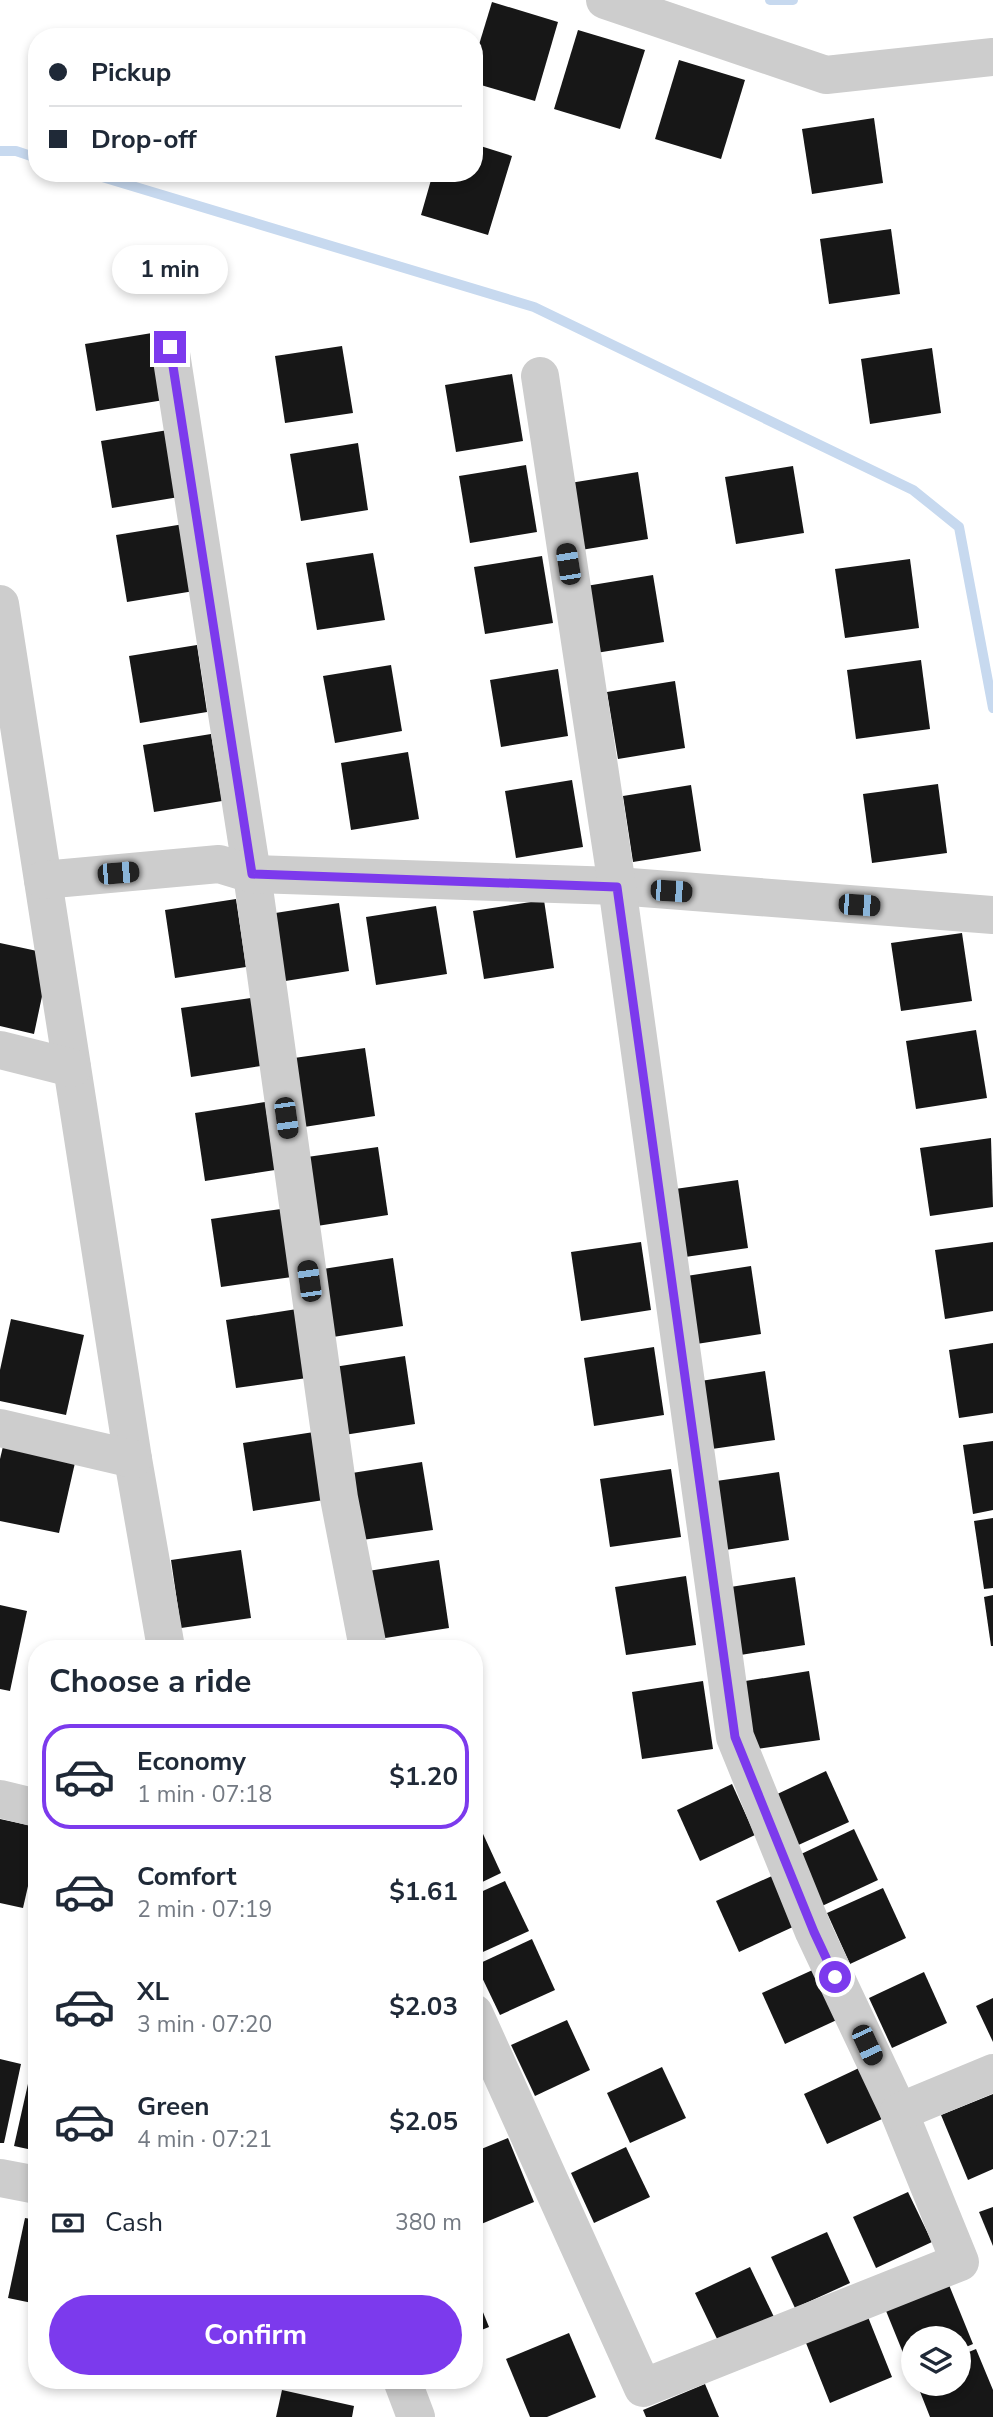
<!DOCTYPE html>
<html lang="en">
<head>
<meta charset="utf-8">
<style>
	:root { --surface:#fff; --page:#f6f6f7; --text:#1f2937; --muted:#747a83; --line:#e0e1e3; --accent:#7c3aed }
	body { margin:0; font-family:"Nunito Sans",sans-serif; background:var(--page); color:var(--text); height:100vh; display:flex; flex-direction:column; font-size:26px; white-space:nowrap }
	* { box-sizing:border-box; margin:0 }
	p { font-size:23px; color:var(--muted) }
	.icon { flex:none; width:38px; height:38px; fill:none; stroke:currentColor; stroke-width:2; stroke-linecap:round; stroke-linejoin:round }
	.map { position:relative; flex:1; overflow:hidden }
	.side { position:absolute; left:28px; top:1640px; width:455px; height:749px; display:flex; flex-direction:column; background:var(--surface); border-radius:28px; box-shadow:0 4px 10px #0003 }
	.side>* { flex:none }
	.top-card { position:absolute; left:28px; top:28px; width:455px; height:154px; border-radius:28px; box-shadow:0 4px 10px #0003; display:grid; align-content:center; height:154px; padding:0 21px; background:var(--surface) }
	.fabs { position:absolute; left:901px; top:2326px; display:grid; gap:14px }
	.fabs a { display:grid; place-items:center; width:70px; height:70px; border-radius:50%; background:var(--surface); box-shadow:0 4px 10px #0003; font-size:35px }
	.end { position:absolute; width:32px; height:32px; margin:-16px; border:9px solid #7c3aed; background:#fff; box-shadow:0 0 0 4px #fff }
	.from { border-radius:50% }
	.bubble { position:absolute; height:49px; border-radius:24px; background:var(--surface); box-shadow:0 4px 10px #0003; font-size:23px; font-weight:700; line-height:49px; text-align:center }
	.car { position:absolute; width:21px; height:42px; margin:-21px -10px; border-radius:9px; box-shadow:0 0 5px 2px #0007; background:linear-gradient(#222 24%,#8ab4d8 0 40%,#222 0 76%,#8ab4d8 0 86%,#222 0) }
	.top-card b { display:flex; align-items:center; gap:24px; height:66px; font-size:26px }
	.top-card b+b { border-top:2px solid var(--line) }
	.top-card i { width:18px; height:18px; background:var(--text) }
	ul { padding:0; list-style:none }
	li { display:flex; align-items:center; gap:21px; height:105px; margin:0 14px 10px; padding:0 7px; border:4px solid transparent; border-radius:28px }
	li div { flex:1 }
	li b { display:block; font-size:26px }
	li em { font-style:normal; font-weight:700 }
	li.on { border-color:var(--accent) }
	li>.icon { width:63px; height:63px; stroke-width:1.5 }
	h2 { padding:0 21px; font-size:32px; line-height:84px }
	.pay { display:flex; align-items:center; gap:18px; height:77px; padding:0 21px; font-size:26px }
	.pay p { margin-inline-start:auto }
	.primary-button { display:flex; gap:14px; margin-top:auto; padding:14px 21px }
	.primary-button a { flex:1; height:80px; border-radius:42px; background:var(--accent); color:#fff; font-size:28px; font-weight:700; line-height:80px; text-align:center }
	.map>svg:first-child { display:block }
</style>
</head>
<body>
<div class="map">
<svg width="993" height="2417" viewBox="0 0 993 2417">
	<rect width="100%" height="100%" fill="#fff"/>
	<g fill="none" stroke-linecap="round" stroke-linejoin="round">
		<g stroke="#c7d9ef" stroke-width="10">
			<polyline points="770,0 793,0"/>
			<polyline points="0,151 16,151 37,158"/>
			<polyline points="89,173 534,307 913,490 959,527 993,708"/>
		</g>
	</g>
	<g fill="#171717">
		<polygon points="492,2 558,22 535,101 474,83 474,61"/>
		<polygon points="578,30 645,50 620,129 554,109"/>
		<polygon points="679,60 745,80 721,159 655,139"/>
		<polygon points="874,118 883,183 812,194 802,129"/>
		<polygon points="474,144 512,156 488,235 421,215 433,173 474,173"/>
		<polygon points="891,229 900,294 829,304 820,239"/>
		<polygon points="152,333 164,400 96,411 85,344"/>
		<polygon points="342,346 353,413 285,423 275,356"/>
		<polygon points="932,348 941,413 870,424 861,359"/>
		<polygon points="512,374 523,441 456,452 445,385"/>
		<polygon points="168,430 179,497 112,508 101,441"/>
		<polygon points="358,443 368,510 301,521 290,454"/>
		<polygon points="526,465 537,532 470,543 459,476"/>
		<polygon points="793,466 804,533 736,544 725,477"/>
		<polygon points="638,472 648,539 581,550 570,483"/>
		<polygon points="184,524 194,591 127,602 116,535"/>
		<polygon points="373,553 385,620 317,630 306,563"/>
		<polygon points="542,556 553,623 485,634 474,567"/>
		<polygon points="910,559 919,628 845,638 835,569"/>
		<polygon points="653,575 664,642 596,653 586,586"/>
		<polygon points="197,645 207,712 140,723 129,656"/>
		<polygon points="921,660 930,729 856,739 847,670"/>
		<polygon points="391,665 402,731 335,743 323,676"/>
		<polygon points="558,669 568,736 501,747 490,680"/>
		<polygon points="675,681 685,748 618,759 607,692"/>
		<polygon points="211,734 222,801 154,812 143,745"/>
		<polygon points="408,752 419,819 351,830 341,763"/>
		<polygon points="572,780 583,847 516,858 505,791"/>
		<polygon points="938,784 947,853 872,863 863,794"/>
		<polygon points="691,785 701,851 633,862 623,796"/>
		<polygon points="236,899 246,967 175,978 165,910"/>
		<polygon points="544,900 554,968 484,979 473,911"/>
		<polygon points="339,903 349,971 279,982 269,914"/>
		<polygon points="436,906 447,974 376,985 366,917"/>
		<polygon points="962,933 972,1001 901,1011 891,943"/>
		<polygon points="0,943 51,954 34,1034 0,1026"/>
		<polygon points="251,998 261,1066 191,1077 181,1008"/>
		<polygon points="976,1030 987,1098 916,1109 906,1041"/>
		<polygon points="365,1048 375,1116 304,1127 294,1058"/>
		<polygon points="265,1102 275,1170 205,1181 195,1113"/>
		<polygon points="991,1138 993,1207 930,1216 920,1148"/>
		<polygon points="378,1147 388,1215 317,1226 307,1157"/>
		<polygon points="738,1180 748,1248 678,1258 668,1190"/>
		<polygon points="281,1209 292,1277 221,1287 211,1219"/>
		<polygon points="641,1242 651,1310 581,1321 571,1252"/>
		<polygon points="993,1242 993,1311 945,1319 935,1250"/>
		<polygon points="393,1258 403,1326 333,1337 323,1269"/>
		<polygon points="751,1266 761,1334 690,1345 680,1277"/>
		<polygon points="297,1309 307,1378 236,1388 226,1320"/>
		<polygon points="11,1319 84,1335 66,1415 0,1401 0,1370"/>
		<polygon points="993,1343 993,1413 959,1418 949,1350"/>
		<polygon points="654,1347 664,1415 594,1426 584,1358"/>
		<polygon points="405,1356 415,1424 344,1435 334,1367"/>
		<polygon points="765,1371 775,1440 705,1450 694,1382"/>
		<polygon points="314,1432 324,1500 253,1511 243,1443"/>
		<polygon points="5,1438 77,1454 59,1533 0,1521 0,1459"/>
		<polygon points="993,1441 993,1510 973,1514 963,1445"/>
		<polygon points="422,1462 433,1530 362,1540 352,1473"/>
		<polygon points="671,1469 681,1537 610,1547 600,1479"/>
		<polygon points="779,1472 789,1540 719,1551 709,1482"/>
		<polygon points="993,1518 993,1588 984,1589 974,1521"/>
		<polygon points="241,1550 251,1618 181,1628 171,1560"/>
		<polygon points="439,1560 449,1628 379,1639 368,1571"/>
		<polygon points="686,1576 696,1645 626,1655 615,1587"/>
		<polygon points="795,1577 805,1645 734,1656 724,1588"/>
		<polygon points="993,1595 993,1646 991,1646 984,1597"/>
		<polygon points="0,1605 27,1611 10,1691 0,1689"/>
		<polygon points="809,1671 820,1740 749,1750 739,1682"/>
		<polygon points="703,1681 713,1749 642,1759 632,1692"/>
		<polygon points="826,1771 849,1822 794,1847 771,1797"/>
		<polygon points="732,1784 755,1835 700,1861 677,1810"/>
		<polygon points="0,1819 37,1827 37,1847 23,1908 0,1903"/>
		<polygon points="478,1823 501,1873 474,1886 474,1824"/>
		<polygon points="854,1829 878,1880 822,1906 799,1855"/>
		<polygon points="772,1876 795,1926 739,1952 716,1901"/>
		<polygon points="505,1881 529,1931 474,1956 474,1895"/>
		<polygon points="883,1888 906,1938 850,1964 827,1913"/>
		<polygon points="532,1939 555,1990 500,2015 476,1965"/>
		<polygon points="817,1968 841,2018 785,2044 762,1993"/>
		<polygon points="924,1972 947,2023 892,2048 869,1998"/>
		<polygon points="993,1998 993,2042 976,2006"/>
		<polygon points="567,2020 590,2070 535,2096 511,2045"/>
		<polygon points="0,2059 21,2064 4,2143 0,2143"/>
		<polygon points="32,2066 37,2067 37,2151 14,2146"/>
		<polygon points="662,2067 686,2118 630,2143 607,2093"/>
		<polygon points="859,2068 882,2119 827,2144 804,2094"/>
		<polygon points="993,2094 993,2169 968,2180 941,2115"/>
		<polygon points="508,2138 534,2202 474,2227 474,2152"/>
		<polygon points="626,2147 650,2197 594,2223 571,2173"/>
		<polygon points="908,2192 932,2242 876,2268 853,2217"/>
		<polygon points="993,2207 993,2246 979,2212"/>
		<polygon points="25,2218 37,2220 37,2304 8,2298"/>
		<polygon points="827,2232 850,2283 795,2308 771,2257"/>
		<polygon points="750,2267 774,2317 719,2343 695,2293"/>
		<polygon points="947,2280 973,2344 959,2350 959,2338 914,2338 914,2369 910,2370 884,2306"/>
		<polygon points="474,2290 489,2327 474,2333"/>
		<polygon points="866,2312 892,2377 830,2403 804,2338"/>
		<polygon points="569,2333 596,2397 547,2417 530,2417 506,2359"/>
		<polygon points="976,2349 993,2390 993,2417 930,2417 917,2384 959,2384 959,2356"/>
		<polygon points="705,2384 719,2417 646,2417 643,2410"/>
		<polygon points="282,2390 354,2406 352,2417 276,2417"/>
	</g>
	<g fill="none" stroke-linecap="round" stroke-linejoin="round">
		<g stroke="#cdcdcd" stroke-width="38">
			<polyline points="605,0 826,75 993,57"/>
			<polyline points="170,347 252,874 339,1498 368,1648"/>
			<polyline points="0,604 133,1459 166,1648"/>
			<polyline points="43,880 219,864 252,874 617,886 993,915"/>
			<polyline points="0,1050 72,1068"/>
			<polyline points="0,1428 133,1459"/>
			<polyline points="0,1799 37,1808"/>
			<polyline points="474,2013 643,2388 960,2262 899,2112 814,1932 735,1737 617,886 540,376"/>
			<polyline points="899,2112 993,2073"/>
			<polyline points="0,2178 37,2185"/>
			<polyline points="402,2380 416,2417"/>
		</g>
	</g>
	<g fill="none" stroke-linecap="round" stroke-linejoin="round">
		<polyline stroke="#7c3aed" stroke-width="9" points="170,347 252,874 617,887 735,1737 814,1932 835,1977"/>
	</g>
</svg>
<div class="fabs">
<a><svg class="icon" aria-label="layers" viewBox="0 0 24 24"><path d="M12 4l9 5-9 5-9-5zM3 14l9 5 9-5"/></svg></a>
</div>
<i class="end from" style="left:835px;top:1977px"></i>
<i class="end" style="left:170px;top:347px"></i>
<div class="bubble" style="left:112px;top:245px;width:116px">1 min</div>
<i class="car" style="left:568px;top:564px;rotate:351deg"></i>
<i class="car" style="left:118px;top:873px;rotate:85deg"></i>
<i class="car" style="left:671px;top:891px;rotate:94deg"></i>
<i class="car" style="left:859px;top:905px;rotate:94deg"></i>
<i class="car" style="left:286px;top:1118px;rotate:172deg"></i>
<i class="car" style="left:309px;top:1281px;rotate:352deg"></i>
<i class="car" style="left:867px;top:2045px;rotate:155deg"></i>
<div class="top-card">
<b><i class="from"></i>Pickup</b>
<b><i></i>Drop-off</b>
</div>
<section class="side">
<h2>Choose a ride</h2>
<ul>
<li class="on"><svg class="icon" aria-label="car" viewBox="0 0 24 24"><path d="M5 17H2v-5l4-1 3-4h7l3 4 3 1v5h-3M9 17h6M6 11h13"/><circle cx="7" cy="17" r="2"/><circle cx="17" cy="17" r="2"/></svg><div><b>Economy</b><p>1 min · 07:18</p></div><em>$1.20</em></li>
<li><svg class="icon" aria-label="car" viewBox="0 0 24 24"><path d="M5 17H2v-5l4-1 3-4h7l3 4 3 1v5h-3M9 17h6M6 11h13"/><circle cx="7" cy="17" r="2"/><circle cx="17" cy="17" r="2"/></svg><div><b>Comfort</b><p>2 min · 07:19</p></div><em>$1.61</em></li>
<li><svg class="icon" aria-label="car" viewBox="0 0 24 24"><path d="M5 17H2v-5l4-1 3-4h7l3 4 3 1v5h-3M9 17h6M6 11h13"/><circle cx="7" cy="17" r="2"/><circle cx="17" cy="17" r="2"/></svg><div><b>XL</b><p>3 min · 07:20</p></div><em>$2.03</em></li>
<li><svg class="icon" aria-label="car" viewBox="0 0 24 24"><path d="M5 17H2v-5l4-1 3-4h7l3 4 3 1v5h-3M9 17h6M6 11h13"/><circle cx="7" cy="17" r="2"/><circle cx="17" cy="17" r="2"/></svg><div><b>Green</b><p>4 min · 07:21</p></div><em>$2.05</em></li>
</ul>
<div class="pay"><svg class="icon" aria-label="cash" viewBox="0 0 24 24"><path d="M3 7h18v10H3z"/><circle cx="12" cy="12" r="2"/></svg>Cash<p>380 m</p></div>
<div class="primary-button"><a>Confirm</a></div>
</section>
</div>
</body>
</html>
